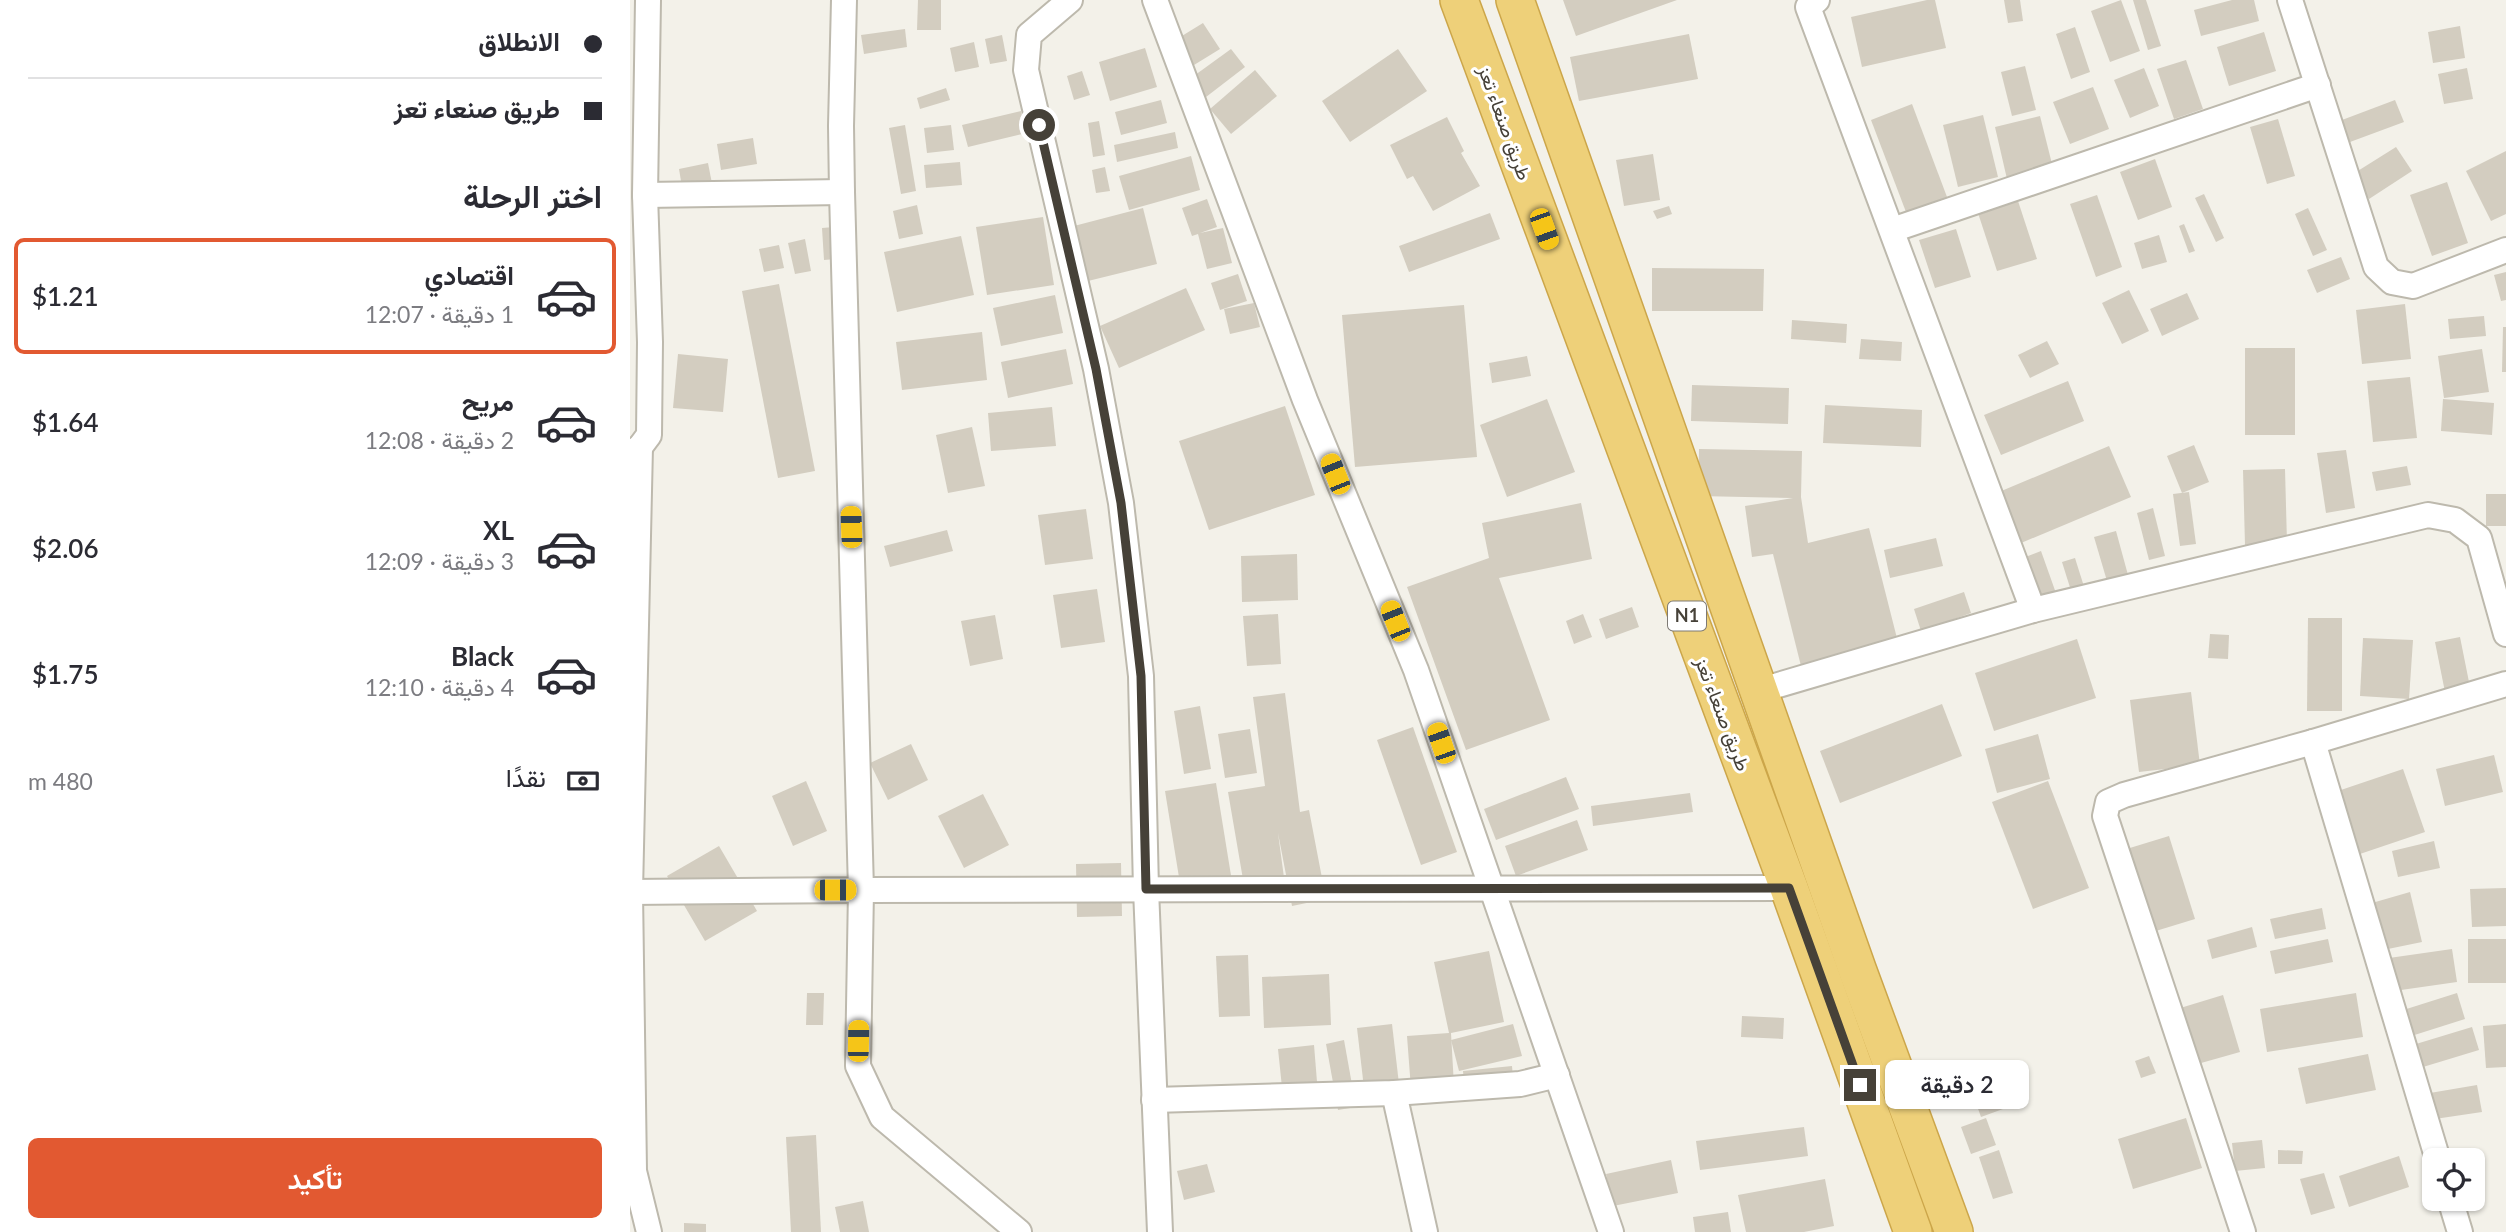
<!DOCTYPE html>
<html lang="ar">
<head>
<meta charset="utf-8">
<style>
	:root { --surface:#fff; --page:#f2f2f3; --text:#2b2b33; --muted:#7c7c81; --line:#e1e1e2; --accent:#e25931 }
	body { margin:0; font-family:Lato,Vazirmatn,sans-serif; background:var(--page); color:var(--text); direction:rtl; height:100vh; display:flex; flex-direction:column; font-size:26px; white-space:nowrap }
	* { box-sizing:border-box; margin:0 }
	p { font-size:23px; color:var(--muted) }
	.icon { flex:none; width:38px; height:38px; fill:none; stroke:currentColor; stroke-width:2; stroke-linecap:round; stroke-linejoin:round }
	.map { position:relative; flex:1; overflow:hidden; direction:ltr }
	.details { display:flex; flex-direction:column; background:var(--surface); width:630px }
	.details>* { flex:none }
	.banner { display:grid; align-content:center; height:154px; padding:0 28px; background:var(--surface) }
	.tools { position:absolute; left:1792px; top:1148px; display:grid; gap:14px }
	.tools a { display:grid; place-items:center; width:63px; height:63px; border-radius:10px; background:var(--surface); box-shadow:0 2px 5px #0004; font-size:35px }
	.end { position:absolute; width:32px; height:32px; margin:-16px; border:9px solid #464138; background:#fff; box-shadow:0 0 0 4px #fff }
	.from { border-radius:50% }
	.bubble { position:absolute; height:49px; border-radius:10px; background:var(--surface); box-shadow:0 2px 5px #0004; font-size:23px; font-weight:600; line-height:49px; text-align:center; direction:rtl }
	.car { position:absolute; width:21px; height:42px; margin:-21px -10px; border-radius:9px; box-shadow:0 0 5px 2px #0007; background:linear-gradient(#f5c518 24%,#345 0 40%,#f5c518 0 76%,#345 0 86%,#f5c518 0) }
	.banner b { display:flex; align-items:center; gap:24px; height:66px; font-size:26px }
	.banner b+b { border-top:2px solid var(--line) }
	.banner i { width:18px; height:18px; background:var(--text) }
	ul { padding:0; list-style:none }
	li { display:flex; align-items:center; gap:21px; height:116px; margin:0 14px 10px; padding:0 14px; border:4px solid transparent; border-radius:10px }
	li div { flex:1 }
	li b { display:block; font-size:26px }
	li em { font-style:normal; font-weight:600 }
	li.active { border-color:var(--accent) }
	li>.icon { width:63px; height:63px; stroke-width:1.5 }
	h2 { padding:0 28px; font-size:32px; line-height:84px }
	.pay { display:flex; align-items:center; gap:18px; height:77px; padding:0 28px; font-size:26px }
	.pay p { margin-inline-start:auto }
	.action { display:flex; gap:14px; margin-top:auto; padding:14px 28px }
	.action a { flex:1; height:80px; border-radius:10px; background:var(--accent); color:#fff; font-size:28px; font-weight:600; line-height:80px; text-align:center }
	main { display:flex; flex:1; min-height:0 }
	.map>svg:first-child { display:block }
</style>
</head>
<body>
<main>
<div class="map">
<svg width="1876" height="1232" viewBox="0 0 1876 1232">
	<rect width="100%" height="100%" fill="#f3f1e9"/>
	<g fill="#d3cdc0">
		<polygon points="288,0 311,0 311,30 287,30"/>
		<polygon points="933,0 1047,0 946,36"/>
		<polygon points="1297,0 1305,0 1316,48 1232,67 1221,17"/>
		<polygon points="1374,0 1390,0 1393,21 1378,23"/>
		<polygon points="1491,0 1510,51 1480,62 1461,11"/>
		<polygon points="1503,0 1516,0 1531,46 1518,50"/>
		<polygon points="1602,0 1624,0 1629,21 1571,36 1564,10"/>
		<polygon points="573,23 590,49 564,65 547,39"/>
		<polygon points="1830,26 1835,58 1803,63 1798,32"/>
		<polygon points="1445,27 1460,72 1441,79 1426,34"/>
		<polygon points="275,29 277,47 234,54 231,35"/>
		<polygon points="1634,32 1646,71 1599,86 1587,47"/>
		<polygon points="1059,34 1068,79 949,101 940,57"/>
		<polygon points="372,35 377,61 360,64 355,39"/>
		<polygon points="344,42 349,67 325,72 320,48"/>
		<polygon points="515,48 527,87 480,101 469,62"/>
		<polygon points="601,49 615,67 576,97 561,78"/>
		<polygon points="768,49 797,91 720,142 692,101"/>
		<polygon points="1556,60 1573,109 1544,119 1527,69"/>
		<polygon points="1395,66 1406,110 1382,116 1371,72"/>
		<polygon points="1514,68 1529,106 1500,118 1484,80"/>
		<polygon points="1837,68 1843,99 1814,104 1808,74"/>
		<polygon points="625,70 647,96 601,134 580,109"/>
		<polygon points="452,71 460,95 444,100 437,76"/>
		<polygon points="1463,87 1479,129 1440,144 1423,102"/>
		<polygon points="316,88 320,100 290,109 287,98"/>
		<polygon points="531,100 537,123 491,135 485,112"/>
		<polygon points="1765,100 1774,122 1720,142 1712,120"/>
		<polygon points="1282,104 1317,197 1276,212 1241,120"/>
		<polygon points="391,111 396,133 338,147 332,125"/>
		<polygon points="1353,115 1368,177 1328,187 1313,125"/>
		<polygon points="1410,116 1423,168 1377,179 1365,127"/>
		<polygon points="817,117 834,151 831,153 850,186 803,211 783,176 777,179 760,145"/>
		<polygon points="1648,119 1665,176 1637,184 1620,127"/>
		<polygon points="469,121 475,155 463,157 458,123"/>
		<polygon points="275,125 286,191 271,194 259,128"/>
		<polygon points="321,125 324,150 297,153 294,128"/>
		<polygon points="545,132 548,148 487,162 484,145"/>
		<polygon points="123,138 127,164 91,170 87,144"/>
		<polygon points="1766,147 1782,171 1739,199 1723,174"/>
		<polygon points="1876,151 1876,214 1861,221 1836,171"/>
		<polygon points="1023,154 1030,200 994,206 986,160"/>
		<polygon points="561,156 570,190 499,210 489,176"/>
		<polygon points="1525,159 1542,207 1508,220 1490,172"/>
		<polygon points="330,162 332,185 296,188 294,165"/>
		<polygon points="78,163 85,199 55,205 49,169"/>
		<polygon points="475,167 480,191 466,193 462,170"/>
		<polygon points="1817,182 1838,243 1802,256 1780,195"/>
		<polygon points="1574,194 1594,238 1586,242 1565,198"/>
		<polygon points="1467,195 1492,267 1466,277 1440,204"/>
		<polygon points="577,199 587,227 570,233 593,228 602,263 577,269 568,234 562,236 552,208"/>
		<polygon points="1388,201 1407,259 1367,271 1348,213"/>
		<polygon points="287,205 293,234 269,239 263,211"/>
		<polygon points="1039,206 1042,214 1027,219 1023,211"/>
		<polygon points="513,208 527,264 458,281 444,226"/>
		<polygon points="1678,208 1697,250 1683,256 1665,214"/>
		<polygon points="860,213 870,239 779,272 769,246"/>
		<polygon points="413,217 424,285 357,295 346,227"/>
		<polygon points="1554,224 1565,251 1559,253 1549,226"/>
		<polygon points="204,227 206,259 194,260 192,228"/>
		<polygon points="1326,229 1341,277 1305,288 1289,240"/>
		<polygon points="1529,235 1537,262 1512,269 1504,243"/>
		<polygon points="331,236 344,295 267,312 254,252"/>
		<polygon points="175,239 181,271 165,274 158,243"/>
		<polygon points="149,245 154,268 134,272 129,249"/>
		<polygon points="1711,257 1720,279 1687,293 1677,270"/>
		<polygon points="1022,268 1134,269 1133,311 1022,311"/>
		<polygon points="1876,272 1876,300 1871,301 1864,275"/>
		<polygon points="608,274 617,301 590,310 581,283"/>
		<polygon points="149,284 185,471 148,478 112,291"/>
		<polygon points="556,288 575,330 489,368 470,326"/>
		<polygon points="1499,290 1519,331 1492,344 1472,303"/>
		<polygon points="1557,293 1569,319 1532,336 1520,309"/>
		<polygon points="425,295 433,333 371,346 363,308"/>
		<polygon points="624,303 630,327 600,334 594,309"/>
		<polygon points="1775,304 1781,359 1732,364 1726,310"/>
		<polygon points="834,305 847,457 725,467 712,315"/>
		<polygon points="1854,316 1856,336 1820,339 1818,319"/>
		<polygon points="1162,320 1217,324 1216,343 1161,339"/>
		<polygon points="1873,327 1876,327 1876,372 1872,372"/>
		<polygon points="352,332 357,380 272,390 266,342"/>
		<polygon points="1231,339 1272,342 1271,361 1229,359"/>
		<polygon points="1417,341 1429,364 1400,378 1388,355"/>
		<rect x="1615" y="348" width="50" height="87"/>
		<polygon points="436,349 443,384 378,398 371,362"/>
		<polygon points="1852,349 1859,392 1814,398 1808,356"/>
		<polygon points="48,354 98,359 93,412 43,408"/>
		<polygon points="897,356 901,376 862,383 859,363"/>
		<polygon points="1780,377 1787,438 1743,442 1737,381"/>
		<polygon points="1438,381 1454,421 1371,455 1354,415"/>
		<polygon points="1062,385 1159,388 1158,424 1061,421"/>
		<polygon points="917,399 945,472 877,497 850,425"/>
		<polygon points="1813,399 1864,403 1862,435 1811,431"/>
		<polygon points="1195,405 1292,410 1291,447 1193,443"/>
		<polygon points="655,406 685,495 579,530 549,441"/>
		<polygon points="422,407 426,446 361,451 358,413"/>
		<polygon points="342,427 355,486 318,493 306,435"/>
		<polygon points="1564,445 1579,482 1552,493 1537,456"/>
		<polygon points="1479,446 1501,497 1391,543 1369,492"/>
		<polygon points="1069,449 1172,451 1171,497 1178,543 1239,528 1271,654 1174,678 1143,554 1122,557 1115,506 1163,498 1068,496"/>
		<polygon points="1716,450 1725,508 1696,513 1687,453"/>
		<polygon points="1777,466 1781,485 1746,491 1742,472"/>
		<polygon points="1655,469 1657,543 1615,545 1613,470"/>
		<polygon points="1559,492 1566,544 1550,546 1543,494"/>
		<rect x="1856" y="494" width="20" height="32"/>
		<polygon points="951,503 962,559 869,578 920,720 836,750 777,587 859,558 852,523"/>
		<polygon points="1523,508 1535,556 1519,560 1507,513"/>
		<polygon points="456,509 463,559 415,565 408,515"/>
		<polygon points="317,530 323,551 260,567 254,546"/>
		<polygon points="1486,531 1498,575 1477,581 1464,537"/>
		<polygon points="1306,538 1313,566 1260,578 1254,550"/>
		<polygon points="1411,551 1427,596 1407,604 1390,559"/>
		<polygon points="667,554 668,600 612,602 611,556"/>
		<polygon points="1445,558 1456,593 1443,597 1432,562"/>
		<polygon points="467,589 475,642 431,648 423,595"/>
		<polygon points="1334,592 1341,613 1291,631 1284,609"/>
		<polygon points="1002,607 1009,627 976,639 969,619"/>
		<polygon points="648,614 651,664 617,666 613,616"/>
		<polygon points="953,614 962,637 944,644 936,621"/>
		<polygon points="365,615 373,659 340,666 331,621"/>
		<polygon points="1678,618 1712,618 1712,711 1677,711"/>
		<polygon points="1580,634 1599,635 1598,659 1578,658"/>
		<polygon points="1830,637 1840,687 1815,692 1805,642"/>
		<polygon points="1733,638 1783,640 1779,699 1730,696"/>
		<polygon points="1447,639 1466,698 1364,731 1345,673"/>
		<polygon points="1561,692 1570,765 1509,772 1500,700"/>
		<polygon points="655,693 670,812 679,810 696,899 662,906 648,833 655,885 615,891 598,792 635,786 623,697"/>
		<polygon points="1312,704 1332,756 1210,803 1190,751"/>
		<polygon points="570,706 581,769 554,774 544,711"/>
		<polygon points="783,727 827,852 791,865 747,740"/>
		<polygon points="620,729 627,773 595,778 588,734"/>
		<polygon points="1408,734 1420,779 1367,793 1355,749"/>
		<polygon points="281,744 298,780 258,800 240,763"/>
		<polygon points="1864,755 1873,792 1815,806 1806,769"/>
		<polygon points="1773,769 1795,832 1724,856 1702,793"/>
		<polygon points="936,777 949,809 866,840 854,809"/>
		<polygon points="176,781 197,831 163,846 142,796"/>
		<polygon points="1418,781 1459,888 1403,909 1362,802"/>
		<polygon points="586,783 604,894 553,902 535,791"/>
		<polygon points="1060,793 1063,812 963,826 961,806"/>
		<polygon points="353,794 379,845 334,868 308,816"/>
		<polygon points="947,820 958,850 886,876 875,846"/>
		<polygon points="1539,836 1565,919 1516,934 1490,851"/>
		<polygon points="1804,841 1810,868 1768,877 1762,851"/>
		<polygon points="89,846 127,911 75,941 37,876"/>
		<polygon points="491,863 492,916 447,917 446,864"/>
		<polygon points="1876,888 1876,926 1842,927 1840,889"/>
		<polygon points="1780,892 1792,942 1753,950 1735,905"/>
		<polygon points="1692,908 1696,929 1645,939 1640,919"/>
		<polygon points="1622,927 1627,947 1582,959 1577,940"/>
		<polygon points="1698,939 1703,962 1645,974 1640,951"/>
		<rect x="1838" y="939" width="38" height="44"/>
		<polygon points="1822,949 1827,982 1764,991 1759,958"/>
		<polygon points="859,951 874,1022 821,1033 824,1086 781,1089 777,1036 819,1033 804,962"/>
		<polygon points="618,955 620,1016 589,1017 586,956"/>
		<polygon points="699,974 701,1025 634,1028 632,977"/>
		<polygon points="177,993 194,993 193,1025 176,1025"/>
		<polygon points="1726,993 1733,1037 1637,1052 1630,1009"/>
		<polygon points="1827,993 1835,1019 1775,1038 1767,1012"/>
		<polygon points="1593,995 1610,1052 1564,1065 1547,1009"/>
		<polygon points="1112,1016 1154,1018 1153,1039 1111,1037"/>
		<polygon points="762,1024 769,1084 734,1088 727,1028"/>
		<polygon points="883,1024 892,1056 829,1071 821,1040"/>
		<polygon points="1876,1024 1876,1067 1856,1068 1853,1026"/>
		<polygon points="1842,1027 1849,1050 1793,1067 1786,1044"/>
		<polygon points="714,1040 726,1107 708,1110 696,1044"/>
		<polygon points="684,1045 688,1094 653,1097 648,1049"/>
		<polygon points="1738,1054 1746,1090 1676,1104 1668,1068"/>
		<polygon points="1519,1056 1526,1073 1511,1078 1505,1061"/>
		<polygon points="882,1066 884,1088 835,1093 833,1071"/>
		<polygon points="1847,1085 1852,1112 1798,1120 1794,1094"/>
		<polygon points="1369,1096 1373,1109 1351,1117 1346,1103"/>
		<polygon points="1356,1118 1366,1145 1341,1154 1331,1127"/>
		<polygon points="1556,1118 1572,1168 1503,1189 1488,1139"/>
		<polygon points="1174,1127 1178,1156 1070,1170 1066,1141"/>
		<polygon points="186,1135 191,1232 161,1232 156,1137"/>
		<polygon points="1632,1140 1635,1168 1605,1171 1602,1143"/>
		<polygon points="1369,1150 1383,1193 1363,1199 1349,1157"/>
		<polygon points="1648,1150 1673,1151 1672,1164 1648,1164"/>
		<polygon points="1769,1156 1779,1187 1719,1207 1709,1176"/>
		<polygon points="1041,1160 1048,1193 983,1206 976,1174"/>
		<polygon points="577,1164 585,1192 554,1200 547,1171"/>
		<polygon points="1694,1173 1705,1208 1681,1215 1670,1179"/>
		<polygon points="1195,1179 1204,1226 1174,1232 1116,1232 1108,1195"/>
		<polygon points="233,1201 239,1232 210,1232 205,1207"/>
		<polygon points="1098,1212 1101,1232 1065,1232 1063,1217"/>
		<polygon points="54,1223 76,1224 76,1232 54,1232"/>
	</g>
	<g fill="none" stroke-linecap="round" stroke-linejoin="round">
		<defs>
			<g id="minor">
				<polyline points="440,0 399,35 396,70 466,369 491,503 511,676 516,889 530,1232"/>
				<polyline points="525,0 675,400 786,670 981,1232"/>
				<polyline points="1187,0 1178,7 1403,610"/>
				<polyline points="1660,0 1746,267 1762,282 1783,286 1876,250"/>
				<polyline points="15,195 212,192"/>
				<polyline points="1262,230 1688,85"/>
				<polyline points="10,447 0,892 4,1171 19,1232"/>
				<polyline points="0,454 10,447 19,435 20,342 15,195 18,0"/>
				<polyline points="1128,691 1403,610 1798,515 1825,520 1849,538 1876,634"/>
				<polyline points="1683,742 1808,1160"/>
				<polyline points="0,892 231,890 212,192 211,126 214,0"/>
				<polyline points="764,1093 795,1232"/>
				<polyline points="524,1100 764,1093 890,1084 927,1075"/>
				<polyline points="1820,1199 1830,1232"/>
				<polyline points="389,1232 252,1117 228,1066 231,890 1159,888"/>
				<polyline points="1613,1232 1475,816 1478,802 1494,795 1683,742 1876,684"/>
			</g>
			<g id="highway">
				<polyline points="829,0 1159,888 1283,1232"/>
				<polyline points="885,0 1227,969 1324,1232"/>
			</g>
		</defs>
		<use href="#minor" stroke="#bdb9ad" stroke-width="28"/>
		<use href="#highway" stroke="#cca64a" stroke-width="40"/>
		<use href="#minor" stroke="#fff" stroke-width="24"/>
		<use href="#highway" stroke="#eed079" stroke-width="37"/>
	</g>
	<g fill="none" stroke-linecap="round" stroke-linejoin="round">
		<polyline stroke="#464138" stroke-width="9" points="409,125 466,369 491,503 511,676 516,889 1159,888 1230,1085"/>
	</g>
	<g text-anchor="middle" stroke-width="6" stroke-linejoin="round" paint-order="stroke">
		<rect fill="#fff" stroke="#7e7a74" stroke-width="2" x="1038" y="601.5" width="38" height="29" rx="5"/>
		<g font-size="18" font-weight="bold" fill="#464138">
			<text x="1057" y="622">N1</text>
		</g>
		<g font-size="19" fill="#464138" stroke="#fff">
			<text transform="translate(875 123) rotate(70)" y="7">طريق صنعاء تعز</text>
			<text transform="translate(1093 714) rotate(69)" y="7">طريق صنعاء تعز</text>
		</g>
	</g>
</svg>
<div class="tools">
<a><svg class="icon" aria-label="locate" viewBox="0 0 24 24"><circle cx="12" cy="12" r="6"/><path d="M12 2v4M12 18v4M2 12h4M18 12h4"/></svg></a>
</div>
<i class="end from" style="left:409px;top:125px"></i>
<i class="end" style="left:1230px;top:1085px"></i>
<div class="bubble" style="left:1255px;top:1060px;width:144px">2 دقيقة</div>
<i class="car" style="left:914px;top:229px;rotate:160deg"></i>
<i class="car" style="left:705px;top:474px;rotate:338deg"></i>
<i class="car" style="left:221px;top:527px;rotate:358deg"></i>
<i class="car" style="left:765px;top:621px;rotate:338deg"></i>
<i class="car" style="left:811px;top:743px;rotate:341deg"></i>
<i class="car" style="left:205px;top:890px;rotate:90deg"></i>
<i class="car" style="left:228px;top:1041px;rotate:1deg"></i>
</div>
<section class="details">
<div class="banner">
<b><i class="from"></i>الانطلاق</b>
<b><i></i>طريق صنعاء تعز</b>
</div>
<h2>اختر الرحلة</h2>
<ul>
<li class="active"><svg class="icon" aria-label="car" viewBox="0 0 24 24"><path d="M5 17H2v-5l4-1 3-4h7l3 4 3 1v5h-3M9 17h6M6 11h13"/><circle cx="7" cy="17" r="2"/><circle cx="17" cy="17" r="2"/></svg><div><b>اقتصادي</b><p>1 دقيقة · 12:07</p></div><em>$1.21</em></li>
<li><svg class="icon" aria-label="car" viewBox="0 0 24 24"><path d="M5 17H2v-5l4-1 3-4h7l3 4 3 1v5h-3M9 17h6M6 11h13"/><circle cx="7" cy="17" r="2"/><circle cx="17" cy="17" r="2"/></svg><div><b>مريح</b><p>2 دقيقة · 12:08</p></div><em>$1.64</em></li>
<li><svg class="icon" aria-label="car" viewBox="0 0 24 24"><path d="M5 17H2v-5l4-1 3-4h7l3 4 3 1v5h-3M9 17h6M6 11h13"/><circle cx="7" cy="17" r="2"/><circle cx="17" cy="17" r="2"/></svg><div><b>XL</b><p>3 دقيقة · 12:09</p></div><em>$2.06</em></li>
<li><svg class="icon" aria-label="car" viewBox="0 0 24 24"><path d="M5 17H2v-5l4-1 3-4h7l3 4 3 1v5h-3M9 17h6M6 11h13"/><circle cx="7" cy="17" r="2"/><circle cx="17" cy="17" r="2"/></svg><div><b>Black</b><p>4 دقيقة · 12:10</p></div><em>$1.75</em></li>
</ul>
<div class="pay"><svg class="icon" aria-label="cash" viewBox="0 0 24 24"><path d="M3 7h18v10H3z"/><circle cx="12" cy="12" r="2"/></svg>نقدًا<p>480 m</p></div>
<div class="action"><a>تأكيد</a></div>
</section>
</main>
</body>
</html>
